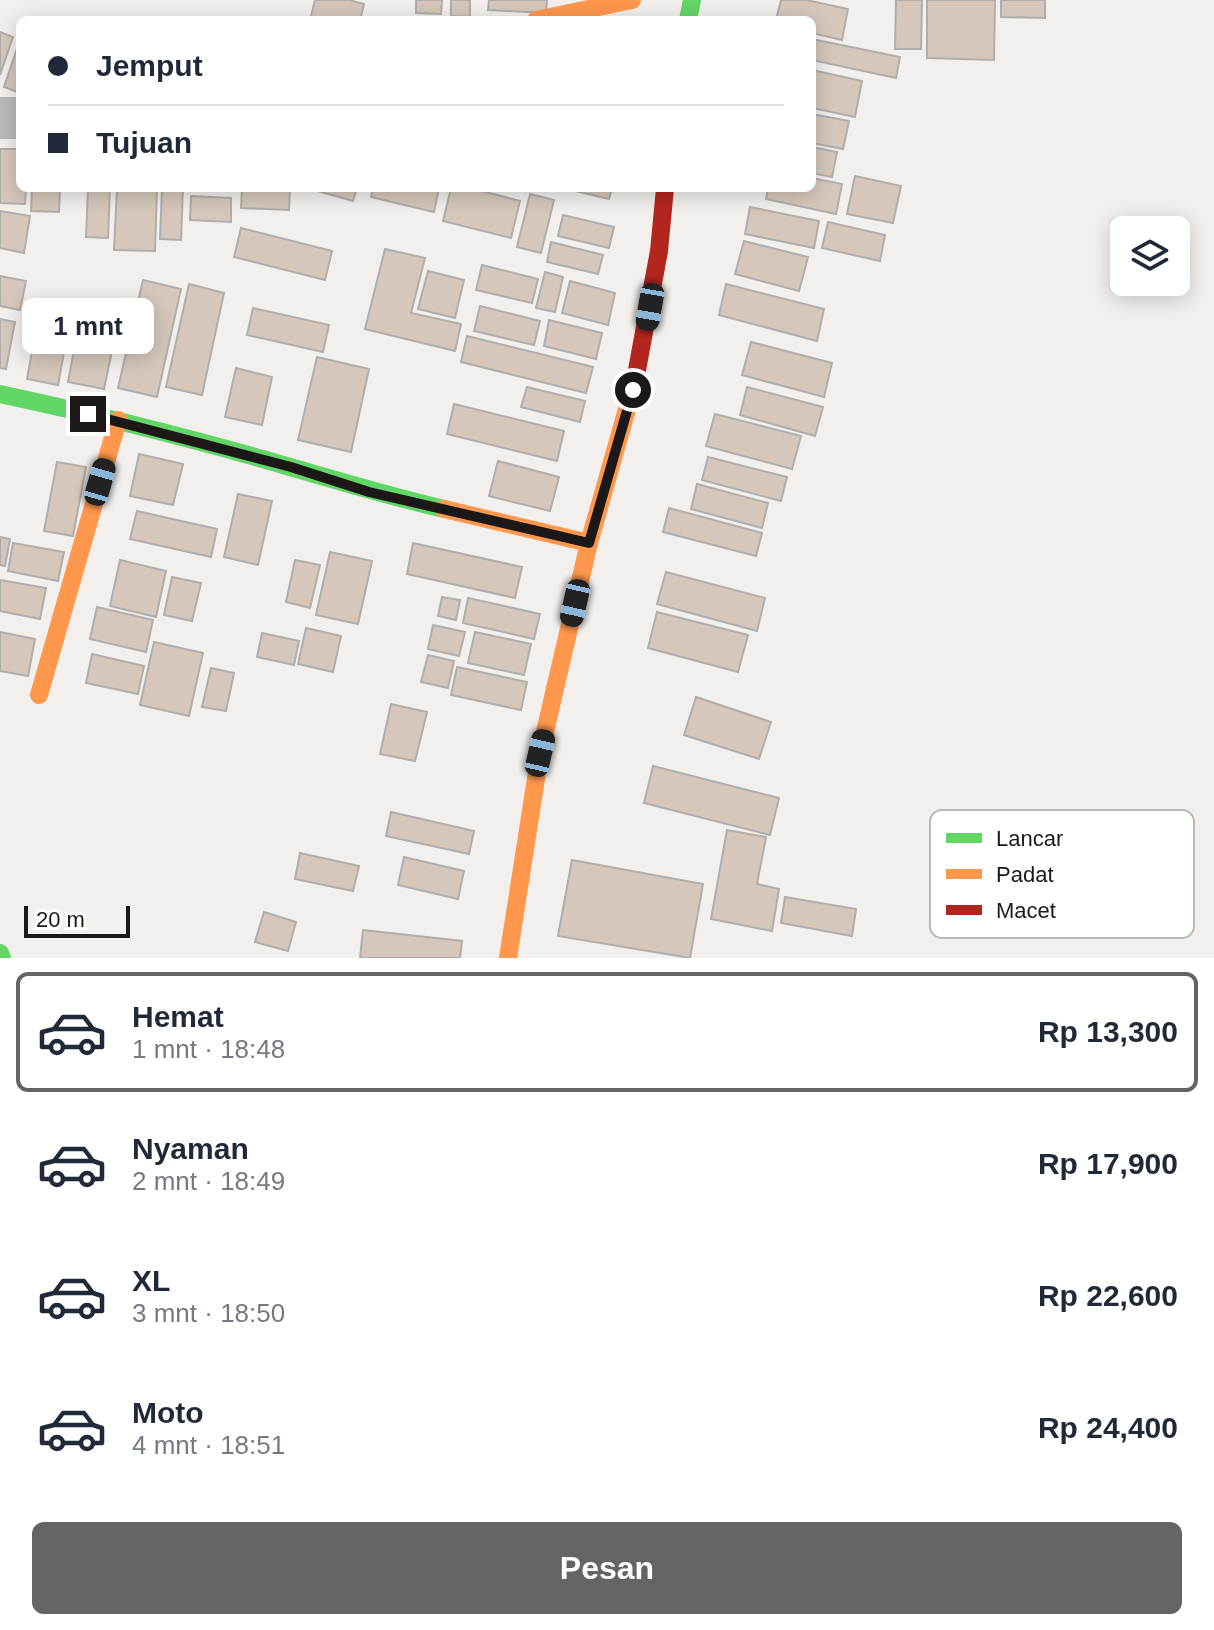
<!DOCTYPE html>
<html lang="id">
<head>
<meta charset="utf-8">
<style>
	:root { --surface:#fff; --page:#f6f6f7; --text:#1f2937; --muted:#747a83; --line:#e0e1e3; --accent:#666362 }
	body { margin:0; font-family:Arial,sans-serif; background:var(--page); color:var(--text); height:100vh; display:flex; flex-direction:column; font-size:30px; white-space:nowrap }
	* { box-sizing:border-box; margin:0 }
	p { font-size:26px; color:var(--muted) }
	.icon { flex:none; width:44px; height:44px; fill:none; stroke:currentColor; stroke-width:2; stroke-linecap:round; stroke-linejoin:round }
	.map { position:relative; height:958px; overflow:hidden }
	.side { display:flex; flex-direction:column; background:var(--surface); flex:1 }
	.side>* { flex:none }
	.top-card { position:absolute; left:16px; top:16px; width:800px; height:176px; border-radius:12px; box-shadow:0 4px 20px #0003; display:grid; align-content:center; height:176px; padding:0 32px; background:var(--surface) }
	.fabs { position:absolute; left:1110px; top:216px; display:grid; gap:16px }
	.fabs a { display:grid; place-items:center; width:80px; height:80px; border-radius:12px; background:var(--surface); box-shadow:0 4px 20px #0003; font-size:40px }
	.scale { position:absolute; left:24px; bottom:20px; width:106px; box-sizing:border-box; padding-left:8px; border:4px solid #1b1817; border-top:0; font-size:22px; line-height:28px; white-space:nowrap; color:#1b1817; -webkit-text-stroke:6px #fff; paint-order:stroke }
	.end { position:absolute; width:36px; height:36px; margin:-18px; border:10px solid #1b1817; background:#fff; box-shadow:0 0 0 4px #fff }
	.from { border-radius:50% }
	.bubble { position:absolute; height:56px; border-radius:12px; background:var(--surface); box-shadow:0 4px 20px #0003; font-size:26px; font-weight:700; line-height:56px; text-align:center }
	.car { position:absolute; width:24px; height:48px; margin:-24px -12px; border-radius:10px; box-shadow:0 0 6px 2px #0007; background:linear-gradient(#222 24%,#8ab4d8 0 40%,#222 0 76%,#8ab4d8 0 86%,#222 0) }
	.top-card b { display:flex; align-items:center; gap:28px; height:76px; font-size:30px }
	.top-card b+b { border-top:2px solid var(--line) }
	.top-card i { width:20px; height:20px; background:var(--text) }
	ul { padding:14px 0 0; list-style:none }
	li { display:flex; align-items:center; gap:24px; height:120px; margin:0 16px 12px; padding:0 16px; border:4px solid transparent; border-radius:12px }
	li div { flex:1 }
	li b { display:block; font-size:30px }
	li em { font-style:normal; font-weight:700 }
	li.on { border-color:var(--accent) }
	li>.icon { width:72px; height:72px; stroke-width:1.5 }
	.primary-button { display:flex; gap:16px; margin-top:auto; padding:16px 32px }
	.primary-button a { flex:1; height:92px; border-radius:12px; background:var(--accent); color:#fff; font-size:32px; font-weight:700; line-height:92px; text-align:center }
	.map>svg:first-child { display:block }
</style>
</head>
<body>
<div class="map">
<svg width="1214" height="958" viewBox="0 0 1214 958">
	<rect width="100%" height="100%" fill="#f2efec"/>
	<g fill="#d5c7bb" stroke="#b0aeac" stroke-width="2">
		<polygon points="315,0 349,0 364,4 360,20 310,20"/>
		<polygon points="416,0 442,0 441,14 416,13"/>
		<polygon points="451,0 470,0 470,17 451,16"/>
		<polygon points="489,0 547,0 546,13 488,10"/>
		<polygon points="781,0 806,0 848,9 842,40 812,33 812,20 776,20"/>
		<polygon points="896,0 922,0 921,49 895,49"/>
		<polygon points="927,0 995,0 994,60 927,58"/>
		<polygon points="1001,0 1045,0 1045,18 1001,17"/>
		<polygon points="0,32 13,37 0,75"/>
		<polygon points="812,39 900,57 896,78 812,60"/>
		<polygon points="20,40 20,93 4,87"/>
		<polygon points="812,70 862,81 855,117 812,108"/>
		<polygon points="812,114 849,121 843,149 812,143"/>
		<polygon points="812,147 837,152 832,177 812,173"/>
		<polygon points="0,149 20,149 20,188 26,188 25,204 0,203"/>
		<polygon points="855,176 901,186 893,223 847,214"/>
		<polygon points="812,178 842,184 836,214 766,199 768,188 812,188"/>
		<polygon points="32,188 60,188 59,212 31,211"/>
		<polygon points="88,188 110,188 108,238 86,237"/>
		<polygon points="117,188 157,188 155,251 114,250"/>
		<polygon points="162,188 183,188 181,240 160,239"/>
		<polygon points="242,188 290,188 289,210 241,208"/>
		<polygon points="307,188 357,188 353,201"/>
		<polygon points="373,188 439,188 434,212 371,197"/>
		<polygon points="451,188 470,188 520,201 511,238 443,221"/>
		<polygon points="563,188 612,188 609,199"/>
		<polygon points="530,194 554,200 541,253 517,247"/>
		<polygon points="191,196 231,198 231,222 190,220"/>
		<polygon points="750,207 819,221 814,248 745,234"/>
		<polygon points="0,211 30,216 24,253 0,248"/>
		<polygon points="563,215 614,227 609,248 558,236"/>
		<polygon points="828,222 885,235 880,261 822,248"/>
		<polygon points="241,228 332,251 325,280 234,257"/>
		<polygon points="744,241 808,257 799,291 735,274"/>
		<polygon points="551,242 603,255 598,274 547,262"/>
		<polygon points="385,249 425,258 411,313 461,324 455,351 365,329"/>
		<polygon points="482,265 538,279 532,303 476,290"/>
		<polygon points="428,271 464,280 455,318 418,309"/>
		<polygon points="545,272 563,277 555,312 536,308"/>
		<polygon points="0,276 26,281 20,310 0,306"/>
		<polygon points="143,280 181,289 157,397 118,388"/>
		<polygon points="570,281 615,293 608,325 562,313"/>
		<polygon points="189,284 224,293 202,395 166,387"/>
		<polygon points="726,284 824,309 817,341 719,315"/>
		<polygon points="480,306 540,321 534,345 474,331"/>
		<polygon points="253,308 329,325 323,352 247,335"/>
		<polygon points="0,319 15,322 6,369 0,368"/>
		<polygon points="549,320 602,333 596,359 544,346"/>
		<polygon points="36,330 67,336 58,385 27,379"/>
		<polygon points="467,336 593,367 586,393 461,362"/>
		<polygon points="76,339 113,346 104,389 68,382"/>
		<polygon points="751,342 832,363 824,397 742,375"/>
		<polygon points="317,357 369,369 351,452 298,440"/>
		<polygon points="236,368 272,377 262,425 225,417"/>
		<polygon points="527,387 585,401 580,422 521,407"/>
		<polygon points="747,387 823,407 815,436 740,415"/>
		<polygon points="454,404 564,431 557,461 447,434"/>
		<polygon points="715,414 801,436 792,469 706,446"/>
		<polygon points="139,454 183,464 173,505 130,496"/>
		<polygon points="708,457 787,477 781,501 702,480"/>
		<polygon points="498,461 559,477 550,511 489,496"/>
		<polygon points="57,462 86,467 73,536 44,531"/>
		<polygon points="697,484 768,503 762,528 691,509"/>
		<polygon points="238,494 272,501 258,565 224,557"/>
		<polygon points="669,508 762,533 756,556 663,532"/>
		<polygon points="137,511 217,529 211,557 130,539"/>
		<polygon points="0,537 10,539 5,566 0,565"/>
		<polygon points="13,543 64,552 58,581 8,571"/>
		<polygon points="413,543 522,567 515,598 407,574"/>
		<polygon points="330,552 372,561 358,624 316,615"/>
		<polygon points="120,560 166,571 156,617 110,606"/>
		<polygon points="295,560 320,565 310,608 286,602"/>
		<polygon points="666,572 765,598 757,631 657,604"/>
		<polygon points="172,577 201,583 192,621 164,615"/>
		<polygon points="0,580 46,588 40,619 0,611"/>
		<polygon points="442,597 460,600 456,620 438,616"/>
		<polygon points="468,598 540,614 534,639 463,623"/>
		<polygon points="97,607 153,620 146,652 90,639"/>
		<polygon points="657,612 748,635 738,672 648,648"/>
		<polygon points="433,625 465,632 459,656 428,649"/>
		<polygon points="306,628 341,636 333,672 298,664"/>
		<polygon points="0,632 35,639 28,676 0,671"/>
		<polygon points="475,632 531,644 524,675 468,663"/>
		<polygon points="262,633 299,641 294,665 257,657"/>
		<polygon points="154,642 203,653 189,716 140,705"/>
		<polygon points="92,654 144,666 138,694 86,683"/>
		<polygon points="428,655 454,661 448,688 421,682"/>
		<polygon points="457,667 527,682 521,710 451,695"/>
		<polygon points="211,668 234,673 226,711 202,707"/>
		<polygon points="696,697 771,722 759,759 684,735"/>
		<polygon points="391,704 427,712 415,761 380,754"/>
		<polygon points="653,766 779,798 770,835 644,803"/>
		<polygon points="391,812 474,831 469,854 386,836"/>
		<polygon points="727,830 766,837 757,884 779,889 772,931 711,919"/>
		<polygon points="300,853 359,866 353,891 295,879"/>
		<polygon points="404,857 464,871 458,899 398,885"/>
		<polygon points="572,860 703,884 690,958 558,936"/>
		<polygon points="785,897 856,909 852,936 781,923"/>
		<polygon points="264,912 296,922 288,951 255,942"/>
		<polygon points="363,930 462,941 460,958 360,958"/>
	</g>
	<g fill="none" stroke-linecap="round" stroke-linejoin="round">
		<polyline stroke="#bbb9b9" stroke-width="42" points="0,118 20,118"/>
		<g stroke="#63d668" stroke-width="18">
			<polyline points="688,20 692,0"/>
			<path d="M0,394C98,415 195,439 290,467C342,482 392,497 444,509"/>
			<polyline points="0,953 2,958"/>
		</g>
		<g stroke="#ff974d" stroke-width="18">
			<polyline points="536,20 632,0"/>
			<polyline points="444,509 589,543"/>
			<polyline points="39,695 118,420"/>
			<polyline points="508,958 540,753 589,543 635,381"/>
		</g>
		<polyline stroke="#b3261e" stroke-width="18" points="635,381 659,251 665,188"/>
	</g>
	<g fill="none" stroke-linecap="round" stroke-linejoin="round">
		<polyline stroke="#1b1817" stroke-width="10" points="88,414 291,467 369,492 589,543 633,390"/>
	</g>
	<rect x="930" y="810" width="264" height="128" rx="12" fill="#fff" stroke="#bbbab9" stroke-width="2"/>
	<rect x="946" y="833" width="36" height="10" fill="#63d668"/>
	<rect x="946" y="869" width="36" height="10" fill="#ff974d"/>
	<rect x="946" y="905" width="36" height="10" fill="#b3261e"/>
	<g font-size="22" fill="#1b1817">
		<text x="996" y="846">Lancar</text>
		<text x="996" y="882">Padat</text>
		<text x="996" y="918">Macet</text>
	</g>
</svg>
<div class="fabs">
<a><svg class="icon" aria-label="layers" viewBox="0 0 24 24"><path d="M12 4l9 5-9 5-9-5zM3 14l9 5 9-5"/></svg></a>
</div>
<div class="scale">20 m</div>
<i class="end from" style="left:633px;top:390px"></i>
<i class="end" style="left:88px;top:414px"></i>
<div class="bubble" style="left:22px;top:298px;width:132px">1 mnt</div>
<i class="car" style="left:650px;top:307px;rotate:190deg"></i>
<i class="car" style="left:100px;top:482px;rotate:16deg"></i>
<i class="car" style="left:575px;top:603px;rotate:193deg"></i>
<i class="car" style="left:540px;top:753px;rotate:13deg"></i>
<div class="top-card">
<b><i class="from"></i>Jemput</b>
<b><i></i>Tujuan</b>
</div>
</div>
<section class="side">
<ul>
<li class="on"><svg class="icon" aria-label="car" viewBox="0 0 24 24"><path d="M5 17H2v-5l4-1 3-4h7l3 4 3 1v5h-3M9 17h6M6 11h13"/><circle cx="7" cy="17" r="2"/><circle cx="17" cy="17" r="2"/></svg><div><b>Hemat</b><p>1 mnt · 18:48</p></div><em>Rp 13,300</em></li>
<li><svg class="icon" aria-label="car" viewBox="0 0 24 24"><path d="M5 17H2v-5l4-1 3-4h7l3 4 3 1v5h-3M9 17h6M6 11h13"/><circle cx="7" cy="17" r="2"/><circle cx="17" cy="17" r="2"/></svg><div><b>Nyaman</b><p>2 mnt · 18:49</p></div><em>Rp 17,900</em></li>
<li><svg class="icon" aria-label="car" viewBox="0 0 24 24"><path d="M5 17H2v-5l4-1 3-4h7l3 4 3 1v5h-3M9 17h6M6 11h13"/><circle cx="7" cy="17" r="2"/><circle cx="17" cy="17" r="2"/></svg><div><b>XL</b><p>3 mnt · 18:50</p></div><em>Rp 22,600</em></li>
<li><svg class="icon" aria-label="car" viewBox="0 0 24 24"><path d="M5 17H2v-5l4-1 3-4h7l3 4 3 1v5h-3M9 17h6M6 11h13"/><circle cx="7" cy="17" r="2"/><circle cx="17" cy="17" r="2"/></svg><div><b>Moto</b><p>4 mnt · 18:51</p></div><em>Rp 24,400</em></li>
</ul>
<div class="primary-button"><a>Pesan</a></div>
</section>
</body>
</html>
